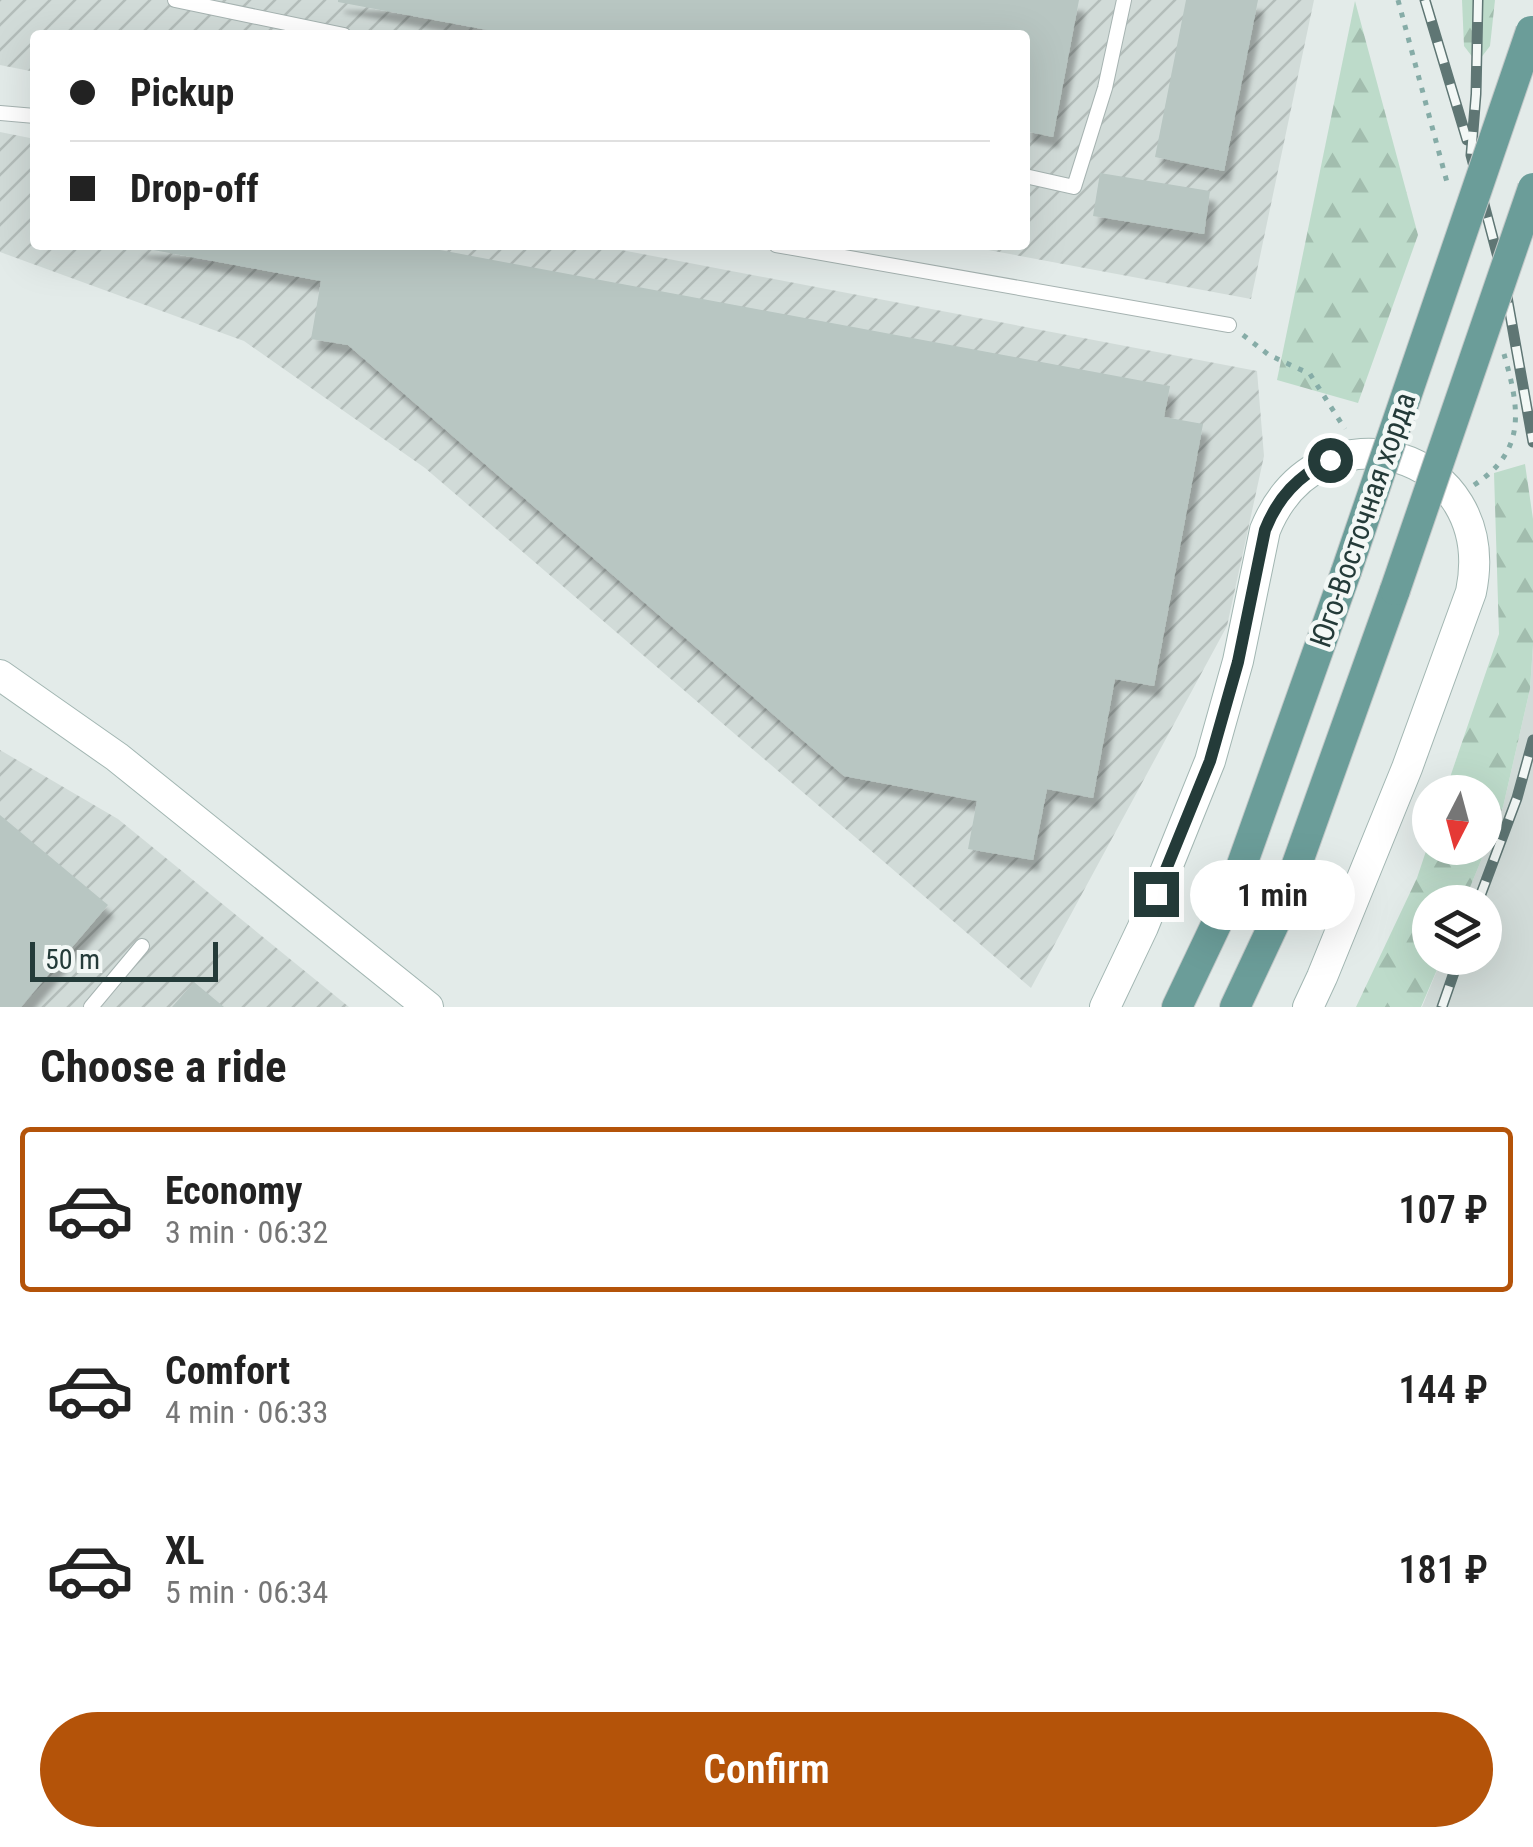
<!DOCTYPE html>
<html lang="en">
<head>
<meta charset="utf-8">
<style>
	:root { --surface:#fff; --page:#f2f2f2; --text:#222; --muted:#767676; --line:#e0e0e0; --accent:#b45309 }
	body { margin:0; font-family:"Roboto Condensed",sans-serif; background:var(--page); color:var(--text); height:100vh; display:flex; flex-direction:column; font-size:38px; white-space:nowrap }
	* { box-sizing:border-box; margin:0 }
	p { font-size:32px; color:var(--muted) }
	.icon { flex:none; width:55px; height:55px; fill:none; stroke:currentColor; stroke-width:2; stroke-linecap:round; stroke-linejoin:round }
	.map { position:relative; height:1007px; overflow:hidden }
	.details { display:flex; flex-direction:column; background:var(--surface); flex:1 }
	.details>* { flex:none }
	.guide { position:absolute; left:30px; top:30px; width:1000px; height:220px; border-radius:10px; box-shadow:0 10px 40px #0002; display:grid; align-content:center; height:220px; padding:0 40px; background:var(--surface) }
	.needle { width:65px; rotate:186deg }
	.fabs { position:absolute; left:1412px; top:775px; display:grid; gap:20px }
	.fabs a { display:grid; place-items:center; width:90px; height:90px; border-radius:50%; background:var(--surface); box-shadow:0 10px 40px #0002; font-size:50px }
	.scale { position:absolute; left:30px; bottom:25px; width:188px; box-sizing:border-box; padding-left:10px; border:5px solid #243b39; border-top:0; font-size:28px; line-height:35px; white-space:nowrap; color:#243b39; -webkit-text-stroke:8px #f3f8f6; paint-order:stroke }
	.end { position:absolute; width:45px; height:45px; margin:-22px; border:12px solid #243b39; background:#fff; box-shadow:0 0 0 5px #fff }
	.from { border-radius:50% }
	.bubble { position:absolute; height:70px; border-radius:35px; background:var(--surface); box-shadow:0 10px 40px #0002; font-size:32px; font-weight:600; line-height:70px; text-align:center }
	.guide b { display:flex; align-items:center; gap:35px; height:95px; font-size:38px }
	.guide b+b { border-top:2px solid var(--line) }
	.guide i { width:25px; height:25px; background:var(--text) }
	ul { padding:0; list-style:none }
	li { display:flex; align-items:center; gap:30px; height:165px; margin:0 20px 15px; padding:0 20px; border:5px solid transparent; border-radius:10px }
	li div { flex:1 }
	li b { display:block; font-size:38px }
	li em { font-style:normal; font-weight:600 }
	li.active { border-color:var(--accent) }
	li>.icon { width:90px; height:90px; stroke-width:1.5 }
	h2 { padding:0 40px; font-size:45px; line-height:120px }
	.action { display:flex; gap:20px; margin-top:auto; padding:20px 40px }
	.action a { flex:1; height:115px; border-radius:60px; background:var(--accent); color:#fff; font-size:40px; font-weight:600; line-height:115px; text-align:center }
	.map>svg:first-child { display:block }
</style>
</head>
<body>
<div class="map">
<svg width="1533" height="1007" viewBox="0 0 1533 1007">
	<defs>
		<pattern id="industrial-furrows" width="10" height="10" patternUnits="userSpaceOnUse" patternTransform="scale(2.5)"><rect width="10" height="10" fill="#d1dbd8"/><path d="M-1 1l2-2M0 10L10 0M9 11l2-2" fill="none" stroke="#b3bdba"/></pattern>
		<pattern id="forest-firs" width="22" height="20" patternUnits="userSpaceOnUse" patternTransform="scale(2.5)"><rect width="22" height="20" fill="#bddbca"/><path d="M5 1l3.5 6h-7zM16 11l3.5 6h-7z" fill="#a2bdae"/></pattern>
		<filter id="shadow"><feDropShadow dx="6" dy="11" stdDeviation="2.5" flood-color="#0004"/></filter>
	</defs>
	<rect width="100%" height="100%" fill="#e3ebe9"/>
	<polygon fill="#d1dbd8" points="1533,645 1533,1007 1422,1007 1442,958 1485,958 1485,902 1464,902 1503,807 1530,689"/>
	<g fill="url(#industrial-furrows)">
		<polygon points="0,0 1314,0 1251,299 961,245 1025,245 1025,35 35,35 35,72 0,65"/>
		<polygon points="0,132 35,139 35,245 595,245 1257,371 1264,456 1227,626 1031,988 425,468 244,341 0,252"/>
		<polygon points="0,750 118,819 349,1007 0,1007"/>
	</g>
	<g fill="url(#forest-firs)">
		<polygon points="1462,0 1495,0 1490,46 1477,63 1464,46"/>
		<polygon points="1355,1 1418,235 1358,403 1277,380"/>
		<polygon points="1525,464 1533,519 1533,645 1530,689 1503,807 1464,902 1430,902 1430,958 1442,958 1421,1007 1356,1007 1417,878 1430,839 1430,848 1485,848 1485,792 1445,792 1499,634 1494,473"/>
	</g>
	<g fill="#b8c6c2" filter="url(#shadow)">
		<polygon points="338,0 1079,0 1053,137 1025,131 1025,35 514,35 338,2"/>
		<polygon points="1186,0 1258,0 1224,171 1155,157"/>
		<polygon points="1100,173 1210,191 1204,234 1093,216"/>
		<polygon points="137,245 413,245 1170,386 1164,417 1203,424 1154,686 1115,679 1093,798 1047,789 1033,860 968,849 977,801 844,776 348,345 311,339 321,281 137,247"/>
		<polygon points="0,815 108,905 21,1007 0,1007"/>
		<polygon points="194,982 224,1007 172,1007"/>
	</g>
	<g fill="none" stroke-linecap="round" stroke-linejoin="round">
		<defs>
			<g id="lane">
				<polyline points="175,0 344,35"/>
				<polyline points="0,113 35,116"/>
				<polyline points="1025,176 1074,187 1105,88 1124,0"/>
				<polyline points="776,245 1229,325"/>
				<polyline points="91,1007 142,946"/>
			</g>
			<g id="secondary">
				<polyline points="0,675 117,757 428,1007"/>
				<path d="M1105,1007L1143,927L1210,761L1238,661L1265,530C1319,397 1500,451 1471,592L1407,768L1322,977L1308,1007"/>
			</g>
			<g id="primary">
				<polyline points="1177,1007 1234,887 1346,572"/>
				<polyline points="1235,1007 1281,909 1395,590"/>
			</g>
		</defs>
		<use href="#lane" stroke="#a6b3b1" stroke-width="16"/>
		<use href="#secondary" stroke="#a2b6b2" stroke-width="32"/>
		<use href="#primary" stroke="#c2c8c8" stroke-width="32"/>
		<g stroke="#86aca7" stroke-width="5" stroke-dasharray="5 8" stroke-linecap="butt">
			<polyline points="1398,0 1448,186"/>
			<polyline points="1243,335 1269,355 1310,374 1345,429"/>
			<path d="M1474,485C1528,450 1519,407 1504,354"/>
		</g>
		<use href="#lane" stroke="#fff" stroke-width="14"/>
		<use href="#secondary" stroke="#fff" stroke-width="30"/>
		<use href="#primary" stroke="#6b9d99" stroke-width="30"/>
		<defs>
			<g id="rail">
				<polyline points="1425,0 1467,140"/>
				<polyline points="1478,0 1476,94 1471,155 1504,280 1533,442"/>
				<polyline points="1478,902 1517,798 1533,740"/>
				<polyline points="1442,1007 1459,958"/>
			</g>
		</defs>
		<use href="#rail" stroke="#5f7674" stroke-width="11"/>
		<use href="#rail" stroke="#f3f8f6" stroke-width="8" stroke-dasharray="22" stroke-linecap="butt"/>
		<defs>
			<g id="primary-bridge">
				<polyline points="1346,572 1531,31"/>
				<polyline points="1395,590 1533,188"/>
			</g>
		</defs>
		<use href="#primary-bridge" stroke="#c2c8c8" stroke-width="32" stroke-linecap="butt"/>
		<use href="#primary-bridge" stroke="#6b9d99" stroke-width="30"/>
	</g>
	<g fill="none" stroke-linecap="round" stroke-linejoin="round">
		<path stroke="#243b39" stroke-width="12" d="M1156,894L1210,761L1238,662L1265,530C1278,497 1298,476 1330,460"/>
	</g>
	<g text-anchor="middle" stroke-width="9" stroke-linejoin="round" paint-order="stroke">
		<g font-size="30" fill="#243b39" stroke="#f3f8f6">
			<text transform="translate(1363 520) rotate(-71)" y="10">Юго-Восточная хорда</text>
		</g>
	</g>
</svg>
<div class="fabs">
<a><svg class="needle" viewBox="-14 -14 28 28"><path d="M0-13l5 13h-10z" fill="#e53935"/><path d="M0 13l5-13h-10z" fill="#767676"/></svg></a>
<a><svg class="icon" aria-label="layers" viewBox="0 0 24 24"><path d="M12 4l9 5-9 5-9-5zM3 14l9 5 9-5"/></svg></a>
</div>
<div class="scale">50 m</div>
<i class="end from" style="left:1330px;top:460px"></i>
<i class="end" style="left:1156px;top:894px"></i>
<div class="bubble" style="left:1190px;top:860px;width:165px">1 min</div>
<div class="guide">
<b><i class="from"></i>Pickup</b>
<b><i></i>Drop-off</b>
</div>
</div>
<section class="details">
<h2>Choose a ride</h2>
<ul>
<li class="active"><svg class="icon" aria-label="car" viewBox="0 0 24 24"><path d="M5 17H2v-5l4-1 3-4h7l3 4 3 1v5h-3M9 17h6M6 11h13"/><circle cx="7" cy="17" r="2"/><circle cx="17" cy="17" r="2"/></svg><div><b>Economy</b><p>3 min · 06:32</p></div><em>107 ₽</em></li>
<li><svg class="icon" aria-label="car" viewBox="0 0 24 24"><path d="M5 17H2v-5l4-1 3-4h7l3 4 3 1v5h-3M9 17h6M6 11h13"/><circle cx="7" cy="17" r="2"/><circle cx="17" cy="17" r="2"/></svg><div><b>Comfort</b><p>4 min · 06:33</p></div><em>144 ₽</em></li>
<li><svg class="icon" aria-label="car" viewBox="0 0 24 24"><path d="M5 17H2v-5l4-1 3-4h7l3 4 3 1v5h-3M9 17h6M6 11h13"/><circle cx="7" cy="17" r="2"/><circle cx="17" cy="17" r="2"/></svg><div><b>XL</b><p>5 min · 06:34</p></div><em>181 ₽</em></li>
</ul>
<div class="action"><a>Confirm</a></div>
</section>
</body>
</html>
